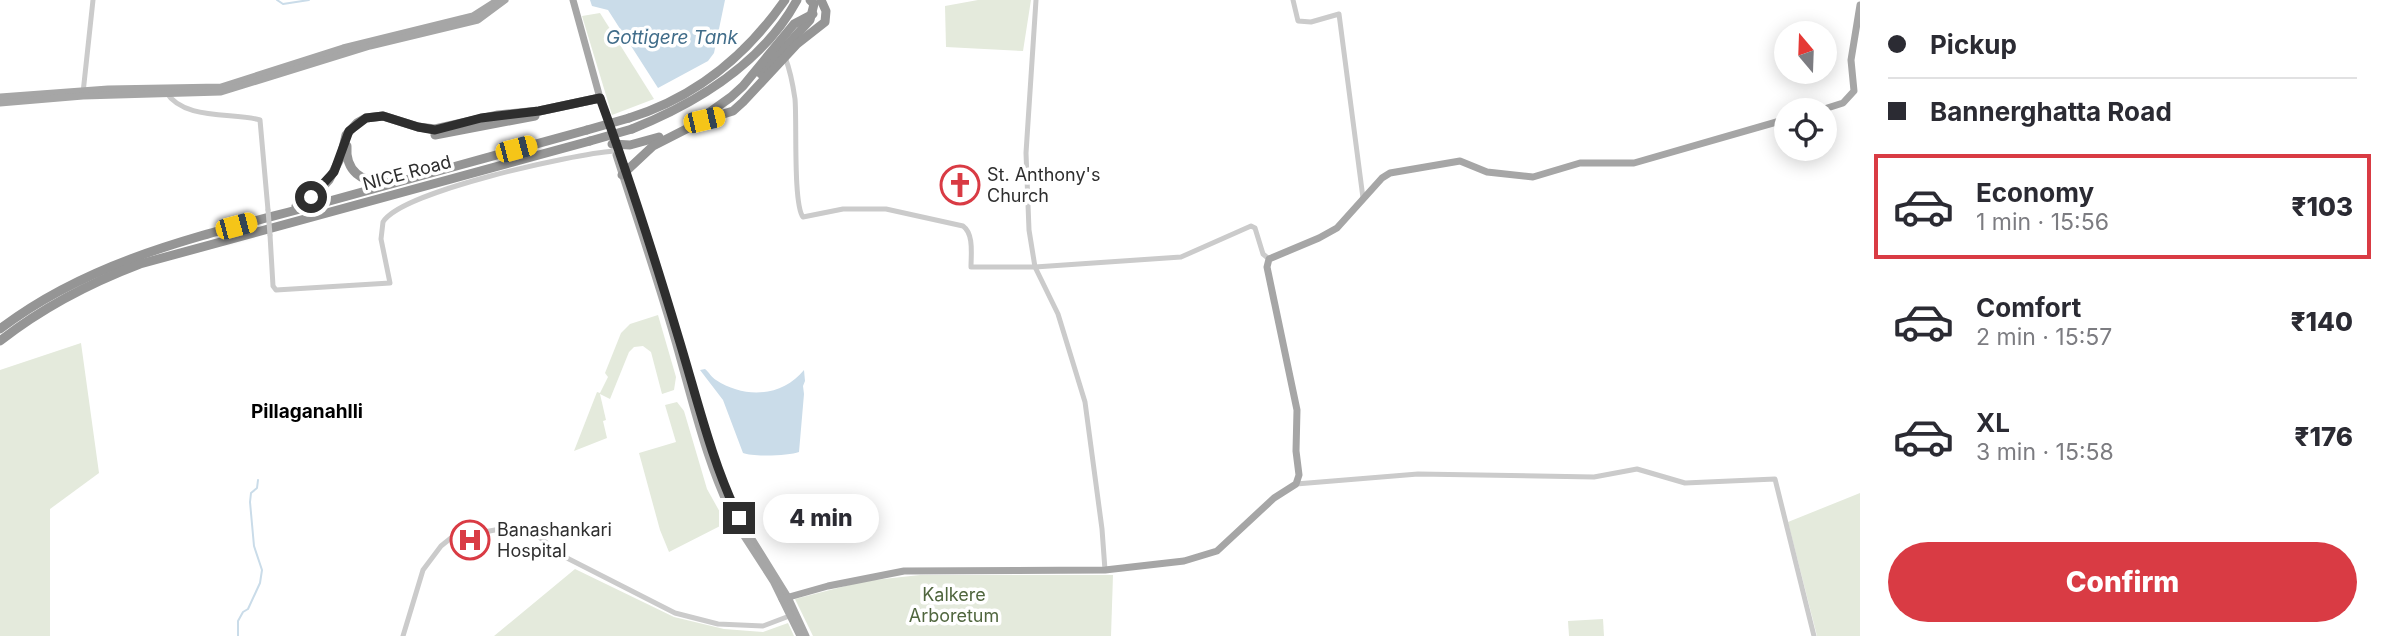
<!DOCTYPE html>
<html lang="en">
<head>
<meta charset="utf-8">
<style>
	:root { --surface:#fff; --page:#f7f7f7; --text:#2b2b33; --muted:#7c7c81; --line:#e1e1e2; --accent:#d93b44 }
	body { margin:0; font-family:Inter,sans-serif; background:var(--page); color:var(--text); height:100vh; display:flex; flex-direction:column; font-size:26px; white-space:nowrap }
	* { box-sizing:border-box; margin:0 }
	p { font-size:23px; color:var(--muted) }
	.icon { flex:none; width:38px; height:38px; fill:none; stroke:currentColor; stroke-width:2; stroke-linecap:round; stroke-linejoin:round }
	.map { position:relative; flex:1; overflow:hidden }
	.details { display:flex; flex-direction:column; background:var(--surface); width:525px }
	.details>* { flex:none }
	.top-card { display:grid; align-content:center; height:154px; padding:0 28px; background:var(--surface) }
	.needle { width:46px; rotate:341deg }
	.tools { position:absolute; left:1774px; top:21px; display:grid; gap:14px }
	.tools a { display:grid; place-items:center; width:63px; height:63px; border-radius:50%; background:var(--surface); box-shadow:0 4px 18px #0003; font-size:35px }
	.end { position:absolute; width:32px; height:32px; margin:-16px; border:9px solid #2e2e2e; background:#fff; box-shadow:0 0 0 4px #fff }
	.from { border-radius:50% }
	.bubble { position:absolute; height:49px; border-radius:24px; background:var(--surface); box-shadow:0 4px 18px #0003; font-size:23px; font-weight:800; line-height:49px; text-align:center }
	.car { position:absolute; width:21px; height:42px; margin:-21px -10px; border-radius:9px; box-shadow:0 0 5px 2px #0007; background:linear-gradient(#f5c518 24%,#345 0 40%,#f5c518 0 76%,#345 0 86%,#f5c518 0) }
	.top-card b { display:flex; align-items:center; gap:24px; height:66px; font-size:26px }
	.top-card b+b { border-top:2px solid var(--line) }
	.top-card i { width:18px; height:18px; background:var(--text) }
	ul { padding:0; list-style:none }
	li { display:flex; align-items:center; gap:21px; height:105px; margin:0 14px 10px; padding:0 14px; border:4px solid transparent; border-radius:0px }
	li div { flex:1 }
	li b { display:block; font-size:26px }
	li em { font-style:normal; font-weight:800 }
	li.active { border-color:var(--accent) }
	li>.icon { width:63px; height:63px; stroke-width:1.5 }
	.action { display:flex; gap:14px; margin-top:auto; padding:14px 28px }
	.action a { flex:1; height:80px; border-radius:42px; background:var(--accent); color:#fff; font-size:28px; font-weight:800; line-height:80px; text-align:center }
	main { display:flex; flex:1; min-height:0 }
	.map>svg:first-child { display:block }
</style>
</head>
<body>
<main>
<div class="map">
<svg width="1860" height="636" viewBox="0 0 1860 636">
	<rect width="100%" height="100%" fill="#fff"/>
	<g fill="#e4eadc">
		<polygon points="978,0 1031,0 1023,51 946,47 945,6"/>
		<polygon points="600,13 654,99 612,115 582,16"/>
		<polygon points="658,315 676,377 674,390 662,394 651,352 643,346 634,347 629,352 610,399 600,394 606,420 603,421 607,438 574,451 597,392 600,393 608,377 605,373 621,333 630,324"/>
		<polygon points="81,343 99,473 50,509 50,636 0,636 0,370"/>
		<polygon points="677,402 684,411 707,489 726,523 669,552 660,530 639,453 676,442 665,405"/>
		<polygon points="1860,493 1860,636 1817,636 1788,522"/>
		<polygon points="575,569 674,617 724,629 763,632 788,623 794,636 494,636"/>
		<polygon points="920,575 1113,575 1111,636 813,636 795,599 865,581"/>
		<polygon points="1603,619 1604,636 1569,636 1568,621"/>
	</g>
	<g fill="#cadce9">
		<polygon points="590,0 725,0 714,53 708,61 658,88 608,10 592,6"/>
		<path d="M705,369C709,372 712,378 716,380C745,399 782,397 804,370L805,381L803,386L804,394L799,452C789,456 753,457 743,453L723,400L700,370Z"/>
	</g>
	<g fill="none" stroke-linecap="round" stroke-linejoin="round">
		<g stroke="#cadce9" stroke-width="2">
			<polyline points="277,0 283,4 309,0"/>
			<polyline points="238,636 238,621 243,612 248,609 260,583 262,570 254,546 250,502 251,493 257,488 258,480"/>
		</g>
		<g stroke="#cbcbcb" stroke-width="5">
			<polyline points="1036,0 1026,153 1029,230 1035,267 1058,314 1085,402 1102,529 1105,570"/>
			<polyline points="1293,0 1298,21 1311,22 1339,14 1363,198"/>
			<path d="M785,57C790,70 793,85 795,99C797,121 793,204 803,217L843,209H886L963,226C974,234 971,254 971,267H1035L1181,257L1251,226L1255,228L1263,254L1269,259"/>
			<path d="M166,92C184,121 234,112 260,120L268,210"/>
			<polyline points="83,93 93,0"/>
			<path d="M270,235L273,286L276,290L390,283L381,239L383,222C402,191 574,154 614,151"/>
			<polyline points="1296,484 1418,474 1594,477 1637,469 1685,483 1775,479 1814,636"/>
			<polyline points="403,636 423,570 441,546 451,538 506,528 524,529 538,536 563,556 675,613 718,624 763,626 792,615"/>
		</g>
		<g stroke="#a6a6a6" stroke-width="7">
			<polyline points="573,0 600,98 611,127"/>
			<polyline points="0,97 108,89 221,87 343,48 473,16 498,0"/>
			<polyline points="0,103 83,96 221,92 370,46 478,20 505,0"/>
			<polyline points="1821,110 1843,103 1854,91 1851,60 1860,5"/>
			<polyline points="616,141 651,247 698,409 723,484 739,518 788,597 806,636"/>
			<path d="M616,155C636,218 658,281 676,345C693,405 707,468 736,523"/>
			<polyline points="742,533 773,581 800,636"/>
			<polyline points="782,599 828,586 904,571 1105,570 1184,561 1217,551 1274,498 1296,484 1299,475 1296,451 1297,410 1267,267 1269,259 1319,238 1337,228 1382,178 1390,173 1460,161 1487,172 1533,177 1580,163 1634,163 1787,119"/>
		</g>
		<g stroke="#959595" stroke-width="9">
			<polyline points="761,74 810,20 814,4 810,0"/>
			<polyline points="703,117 731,97 743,86 794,24 813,14"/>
			<path d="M629,118C694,98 746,56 785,0"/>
			<path d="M632,129C697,103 762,64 797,0"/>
			<polyline points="435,135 535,116"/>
			<polyline points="612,144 630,145 659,137"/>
			<path d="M347,146C345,171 362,183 385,182"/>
			<polyline points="622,175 653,146 704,120 733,111 743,102 797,44 825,22 826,11 821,0"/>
			<polyline points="296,206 318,192 329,180 341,157 346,135 357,123 366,118 383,116 418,127 435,129 498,115 539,111 600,98"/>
			<path d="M0,329C93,258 205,235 315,205C406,180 496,155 587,130"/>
			<path d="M0,341C42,308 90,283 140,264L590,141"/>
		</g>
		<polyline stroke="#cbcbcb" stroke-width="5" points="268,210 270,235"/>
		<g stroke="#959595" stroke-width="9">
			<polyline points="587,130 629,118"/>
			<polyline points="590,141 632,129"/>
		</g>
	</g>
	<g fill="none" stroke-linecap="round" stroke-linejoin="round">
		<path stroke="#2e2e2e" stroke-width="9" d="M311,197L334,172L349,131L366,118L383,116L418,127L435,130L481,118L539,111L600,98C629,177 654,256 678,336C697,398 711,460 739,518"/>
	</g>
	<defs>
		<symbol id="church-ring" viewBox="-11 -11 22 22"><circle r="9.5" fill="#fff" stroke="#d93b44" stroke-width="1.5"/><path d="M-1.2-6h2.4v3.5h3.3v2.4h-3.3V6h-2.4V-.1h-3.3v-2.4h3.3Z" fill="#d93b44"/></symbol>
		<symbol id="hospital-ring" viewBox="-11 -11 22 22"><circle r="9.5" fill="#fff" stroke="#d93b44" stroke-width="1.5"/><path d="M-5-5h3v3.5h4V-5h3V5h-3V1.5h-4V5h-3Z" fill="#d93b44"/></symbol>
	</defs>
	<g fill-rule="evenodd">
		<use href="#church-ring" x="938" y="163" width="44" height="44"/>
		<use href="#hospital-ring" x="448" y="518" width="44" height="44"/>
	</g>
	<g text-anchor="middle" stroke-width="7" stroke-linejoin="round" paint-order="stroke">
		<g font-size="18" fill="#2e2e2e" stroke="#fff">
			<text transform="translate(407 173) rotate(-15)" y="6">NICE Road</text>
		</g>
		<g font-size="18" fill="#2e2e2e" stroke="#fff" text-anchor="start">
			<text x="987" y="181">St. Anthony's<tspan x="987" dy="21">Church</tspan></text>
			<text x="497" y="536">Banashankari<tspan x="497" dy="21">Hospital</tspan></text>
		</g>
		<g font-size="18" fill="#50663e" stroke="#fff">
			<text x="954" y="601">Kalkere<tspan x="954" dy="21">Arboretum</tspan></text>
		</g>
		<g font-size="19" font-style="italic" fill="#416d8a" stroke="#fff">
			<text x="672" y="44">Gottigere Tank</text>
		</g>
		<g font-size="19" font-weight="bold" fill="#000" stroke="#fff">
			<text x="307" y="418">Pillaganahlli</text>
		</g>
	</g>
</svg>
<div class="tools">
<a><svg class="needle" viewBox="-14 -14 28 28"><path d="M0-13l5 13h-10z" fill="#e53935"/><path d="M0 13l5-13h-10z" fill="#7c7c81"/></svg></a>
<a><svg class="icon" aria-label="locate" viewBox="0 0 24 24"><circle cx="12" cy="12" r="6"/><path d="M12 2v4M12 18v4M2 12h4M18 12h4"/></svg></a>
</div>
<i class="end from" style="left:311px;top:197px"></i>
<i class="end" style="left:739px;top:518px"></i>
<div class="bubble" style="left:763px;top:494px;width:116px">4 min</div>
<i class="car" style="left:704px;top:120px;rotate:77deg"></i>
<i class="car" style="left:516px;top:149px;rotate:75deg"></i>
<i class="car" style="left:236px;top:226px;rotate:75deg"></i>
</div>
<section class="details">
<div class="top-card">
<b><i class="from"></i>Pickup</b>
<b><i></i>Bannerghatta Road</b>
</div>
<ul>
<li class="active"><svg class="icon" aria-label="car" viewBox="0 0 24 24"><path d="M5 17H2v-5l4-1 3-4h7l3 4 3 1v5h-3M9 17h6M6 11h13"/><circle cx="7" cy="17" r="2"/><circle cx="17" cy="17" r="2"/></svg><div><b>Economy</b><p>1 min · 15:56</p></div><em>₹103</em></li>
<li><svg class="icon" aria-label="car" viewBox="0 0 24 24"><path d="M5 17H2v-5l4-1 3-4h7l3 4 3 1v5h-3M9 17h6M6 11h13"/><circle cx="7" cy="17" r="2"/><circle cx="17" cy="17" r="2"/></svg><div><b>Comfort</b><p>2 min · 15:57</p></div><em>₹140</em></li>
<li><svg class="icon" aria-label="car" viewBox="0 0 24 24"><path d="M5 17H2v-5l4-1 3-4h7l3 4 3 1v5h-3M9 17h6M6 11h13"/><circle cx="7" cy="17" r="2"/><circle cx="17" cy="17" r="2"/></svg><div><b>XL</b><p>3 min · 15:58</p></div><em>₹176</em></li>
</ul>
<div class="action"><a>Confirm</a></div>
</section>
</main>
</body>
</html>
